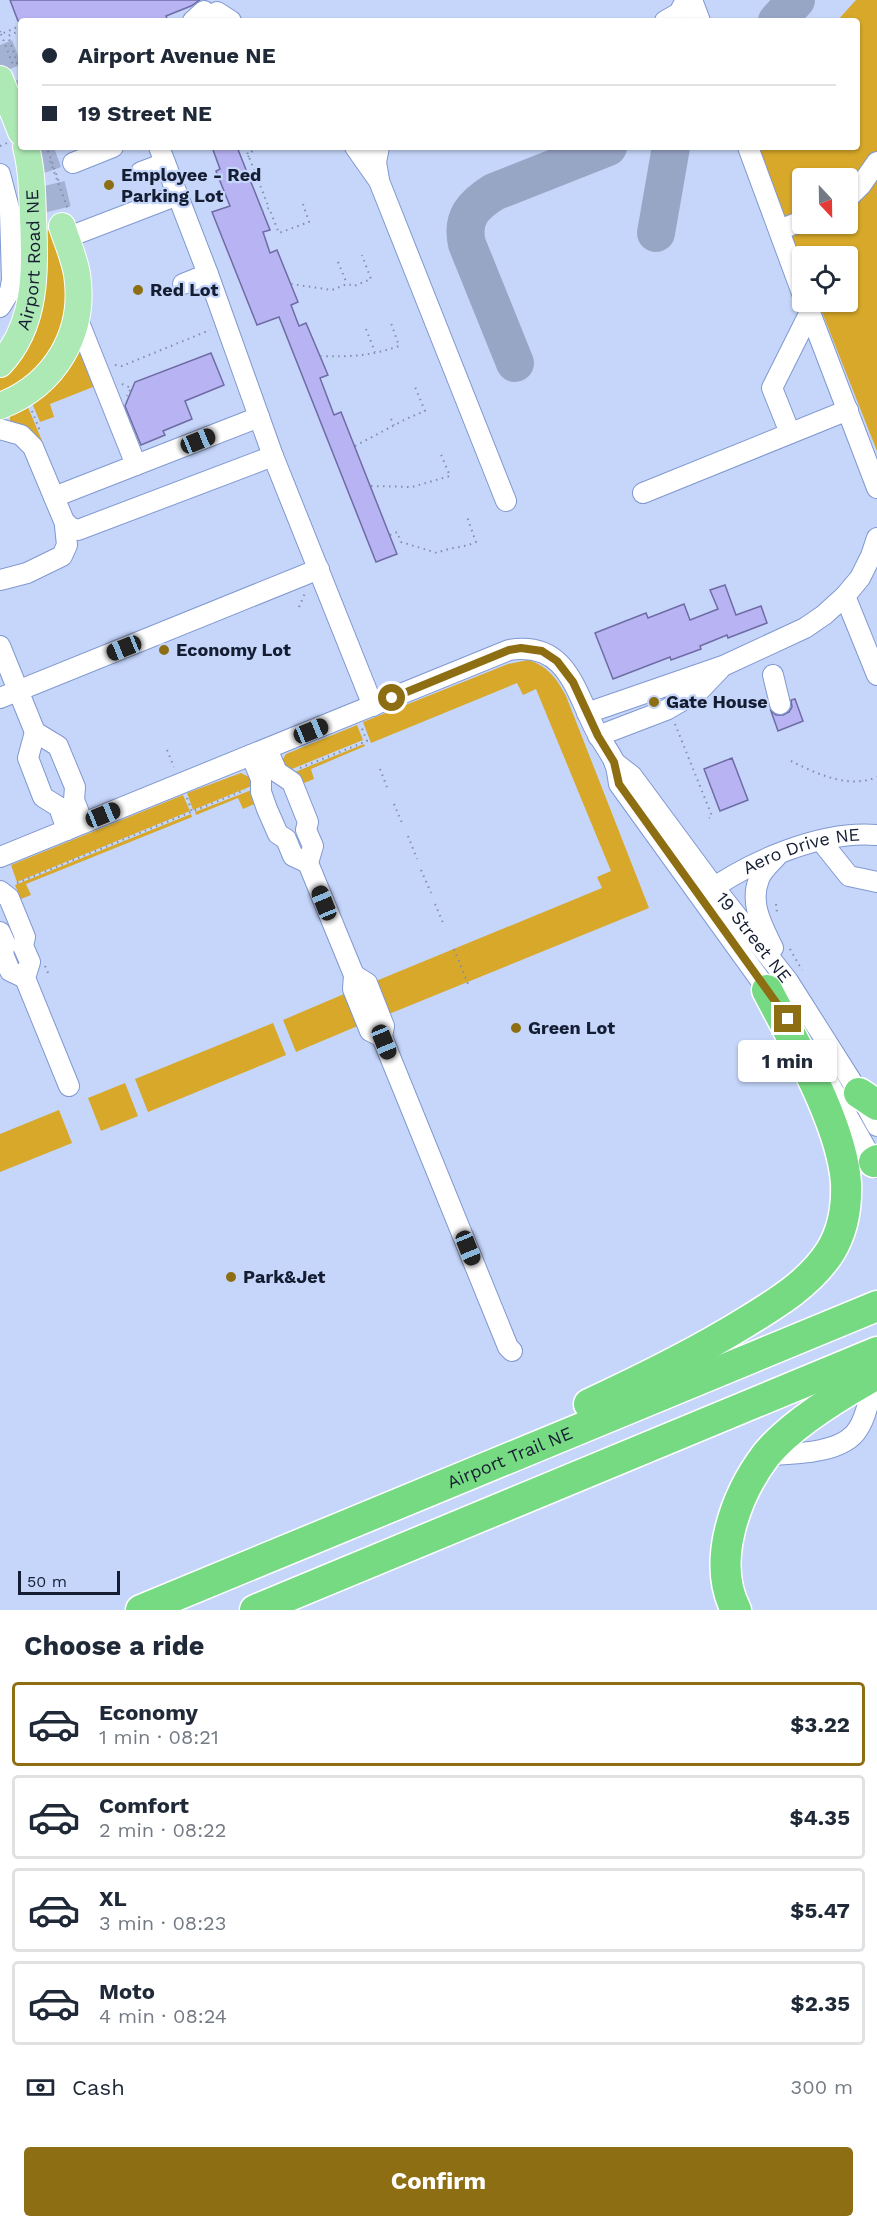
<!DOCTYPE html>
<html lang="en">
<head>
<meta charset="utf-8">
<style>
	:root { --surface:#fff; --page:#f2f2f3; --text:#1f2937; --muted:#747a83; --line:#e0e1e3; --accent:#8e6e12 }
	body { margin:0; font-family:"Work Sans",sans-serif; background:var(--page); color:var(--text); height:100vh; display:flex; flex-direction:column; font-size:22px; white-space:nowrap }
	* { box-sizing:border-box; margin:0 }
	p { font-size:20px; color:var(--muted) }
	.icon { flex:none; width:33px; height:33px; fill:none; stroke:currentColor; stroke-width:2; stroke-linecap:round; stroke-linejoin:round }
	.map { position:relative; height:1610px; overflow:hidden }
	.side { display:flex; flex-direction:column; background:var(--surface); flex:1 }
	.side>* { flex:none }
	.banner { position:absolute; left:18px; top:18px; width:842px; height:132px; border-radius:6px; box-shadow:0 2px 4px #0004; display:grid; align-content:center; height:132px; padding:0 24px; background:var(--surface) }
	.needle { width:39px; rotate:158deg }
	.controls { position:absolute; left:792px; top:168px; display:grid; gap:12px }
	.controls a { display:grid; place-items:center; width:66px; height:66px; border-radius:6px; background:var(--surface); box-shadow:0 2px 4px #0004; font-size:30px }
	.scale { position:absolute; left:18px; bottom:15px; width:102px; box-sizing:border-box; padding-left:6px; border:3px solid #151d33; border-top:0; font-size:16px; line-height:21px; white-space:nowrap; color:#151d33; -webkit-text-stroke:4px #c6d6fa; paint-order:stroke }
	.end { position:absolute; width:27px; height:27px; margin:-14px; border:8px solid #8e6e12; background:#fff; box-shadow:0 0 0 3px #fff }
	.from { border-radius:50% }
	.bubble { position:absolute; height:42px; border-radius:6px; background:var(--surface); box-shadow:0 2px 4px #0004; font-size:20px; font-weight:700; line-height:42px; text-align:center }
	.car { position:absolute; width:18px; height:36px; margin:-18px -9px; border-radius:8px; box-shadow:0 0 4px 2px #0007; background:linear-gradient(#222 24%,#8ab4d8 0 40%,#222 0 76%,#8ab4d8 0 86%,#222 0) }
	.banner b { display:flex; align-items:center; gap:21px; height:57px; font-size:22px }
	.banner b+b { border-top:2px solid var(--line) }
	.banner i { width:15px; height:15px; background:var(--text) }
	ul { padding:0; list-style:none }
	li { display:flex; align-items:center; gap:18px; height:84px; margin:0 12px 9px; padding:0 12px; border:3px solid var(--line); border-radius:6px }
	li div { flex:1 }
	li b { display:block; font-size:22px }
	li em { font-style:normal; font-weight:700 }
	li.current { border-color:var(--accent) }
	li>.icon { width:54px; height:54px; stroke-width:1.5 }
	h2 { padding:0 24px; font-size:27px; line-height:72px }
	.pay { display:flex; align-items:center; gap:15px; height:66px; padding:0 24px; font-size:22px }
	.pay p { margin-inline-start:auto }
	.button { display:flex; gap:12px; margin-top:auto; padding:12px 24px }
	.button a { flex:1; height:69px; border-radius:6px; background:var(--accent); color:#fff; font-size:24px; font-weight:700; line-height:69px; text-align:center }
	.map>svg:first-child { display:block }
</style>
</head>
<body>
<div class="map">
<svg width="877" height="1610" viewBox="0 0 877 1610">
	<rect width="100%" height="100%" fill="#c6d6fa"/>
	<g fill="#d7a829" fill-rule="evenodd">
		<path d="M856,0H877V451L818,302H848V256H802V262L757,147H856V21H837ZM802,178H848V224H802Z"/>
		<polygon points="51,230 65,281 69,309 45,366 0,397 0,375 39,234"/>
		<polygon points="80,346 98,385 50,404 54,417 40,422 32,403"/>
		<polygon points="27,405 43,443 30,430 10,423 10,414"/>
		<path d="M528,660C548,666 557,679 566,696L649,908L389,1014L376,981L602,888L597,877L611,871L536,689L523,695L517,683L371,743L363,722L508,664Z"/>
		<polygon points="357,725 363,740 287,771 281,762 286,754"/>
		<polygon points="364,744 365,746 311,769 314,779 299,785 290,774"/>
		<polygon points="241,773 249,777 254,785 193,810 187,793"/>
		<polygon points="254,789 259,802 243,809 238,798 196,815 195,812"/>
		<polygon points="183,795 190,811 17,882 11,865"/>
		<polygon points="191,814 192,817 26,884 31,895 21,899 15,885"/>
		<polygon points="344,994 360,1025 296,1052 283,1020"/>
		<polygon points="273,1023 286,1055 148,1112 135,1079"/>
		<polygon points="125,1083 138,1116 101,1131 88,1098"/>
		<polygon points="59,1110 72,1143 0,1172 0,1134"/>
	</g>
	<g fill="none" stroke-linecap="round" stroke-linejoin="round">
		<g stroke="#98a6c6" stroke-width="38">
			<polyline points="777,21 796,0"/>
			<polyline points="656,233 671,147"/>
			<path d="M515,363L467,244C461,218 473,205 494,192L608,147"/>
		</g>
	</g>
	<g fill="#b8b4f4" stroke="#6f6ba5" stroke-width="1.5">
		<polygon points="10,0 200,0 191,6 166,16 168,21 18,21"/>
		<polygon points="212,147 237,147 270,230 263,232 270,253 277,250 298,302 291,305 299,326 306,323 328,375 320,378 334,415 341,412 397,554 376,562 279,317 257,325 212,212 230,206 216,171 220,169"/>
		<polygon points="211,353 224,385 185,401 192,419 163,431 165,435 141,445 125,406 135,382"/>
		<polygon points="725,585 736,615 761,606 767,623 728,638 727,635 700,646 701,649 671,660 670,657 613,679 595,633 646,613 648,618 684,604 690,620 718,609 710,590"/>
		<polygon points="795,699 803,721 778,731 771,711 776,715 783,715 789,712 792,707 791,700"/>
		<polygon points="732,758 748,800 720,811 704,769"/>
	</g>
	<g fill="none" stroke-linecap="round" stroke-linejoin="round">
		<g stroke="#a3b1d2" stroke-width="26" stroke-dasharray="26 13" stroke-linecap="butt">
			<polyline points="0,45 21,99"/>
			<polyline points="40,147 49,172 62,226"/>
		</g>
		<defs>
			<g id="minor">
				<polyline points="692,0 700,21"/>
				<polyline points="217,12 231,21"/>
				<polyline points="193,21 204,11"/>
				<polyline points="665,21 679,13 686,0"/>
				<polyline points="159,147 208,274 273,456 373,706"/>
				<polyline points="355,147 379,181 506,501"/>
				<polyline points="748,147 802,293"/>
				<polyline points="73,163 113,147"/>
				<polyline points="141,172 165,163"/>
				<polyline points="0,174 10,212 12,280 10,291 0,307"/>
				<polyline points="379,180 376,162 379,147"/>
				<polyline points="848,198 861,185 877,162"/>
				<polyline points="779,230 802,221"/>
				<polyline points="66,238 178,195"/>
				<polyline points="183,284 208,274"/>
				<polyline points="806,302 877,488"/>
				<polyline points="0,429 21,435 33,447 64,521 70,527 78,530 273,456"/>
				<polyline points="790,433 772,388 810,312"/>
				<polyline points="136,465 259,417"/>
				<polyline points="643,493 848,410"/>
				<polyline points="54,497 136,465 76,315"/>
				<polyline points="0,580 27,573 62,556 67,545 65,526"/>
				<polyline points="845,596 877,675"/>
				<polyline points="0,646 35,732 58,746 75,787 74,800 83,823"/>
				<polyline points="773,675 780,704"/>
				<polyline points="0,698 319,569"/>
				<polyline points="587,713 723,666 805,628 824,615 845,596 860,578 871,556 877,538"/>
				<polyline points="35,732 28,758 43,797 59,807 67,830"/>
				<polyline points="598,736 666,710 699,691 720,669"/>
				<polyline points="267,749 277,772 292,782 308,822 306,830 313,846 308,863 354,975 353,989 370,1031 382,1037"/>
				<polyline points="251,755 261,779 261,792 267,809 278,834 286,839 293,856 308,863"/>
				<path id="s1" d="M614,762L632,776L714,887L788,981L859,1093L877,1126"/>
				<polyline points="821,841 849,876 877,882"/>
				<path d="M0,857L509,650C564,641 574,686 593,725C599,738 608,749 614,761C617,768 618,777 619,784L774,999"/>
				<polyline points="0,891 9,898 25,937 23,946 30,962 25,978 69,1086"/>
				<path id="s2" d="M704,894C749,862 820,830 877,835"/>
				<polyline points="0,932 5,943 3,954"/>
				<path d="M773,948C763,927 749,904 759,879C762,870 771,863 777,856"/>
				<polyline points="0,952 3,954 10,971 25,978"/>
				<polyline points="354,975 367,983 384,1026 382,1037 508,1347 512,1351"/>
				<polyline points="822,1071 877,1168"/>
				<path d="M767,1455C793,1454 843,1454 858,1429C868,1414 870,1392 875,1375"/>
			</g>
			<g id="major">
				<polyline points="0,79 21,132"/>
				<path id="s3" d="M0,364C38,324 35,268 33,216C32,192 32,170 26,147"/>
				<path d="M0,406C55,385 86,333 77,274C74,257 67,242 62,226"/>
			</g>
			<g id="highway">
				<polyline points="859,1093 877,1105"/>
				<polyline points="874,1162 877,1160"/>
				<path d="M589,1404C643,1379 696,1353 746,1322C777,1303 810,1283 830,1252C843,1231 847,1207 846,1183C842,1124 794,1042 767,990"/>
				<path id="s4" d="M141,1610L877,1306"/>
				<polyline points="255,1610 877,1352"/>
				<path d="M736,1610C711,1562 735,1496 766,1455C792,1423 841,1394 877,1374"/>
			</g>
		</defs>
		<use href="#minor" stroke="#8098d1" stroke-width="22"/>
		<use href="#major" stroke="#fff" stroke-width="28"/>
		<use href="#highway" stroke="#fff" stroke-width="33"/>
		<g stroke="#818dac" stroke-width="2" stroke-dasharray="1.5 4.5" stroke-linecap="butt">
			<polyline points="21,30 8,36 21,74"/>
			<polyline points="0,31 1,34 20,26"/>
			<polyline points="1,34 13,65"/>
			<polyline points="0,146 7,143"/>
			<polyline points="245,147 269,208"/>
			<polyline points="48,151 59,182"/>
			<polyline points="248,157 255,147"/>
			<polyline points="50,161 68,209"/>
			<polyline points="262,211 269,208 279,233 309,222 303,204"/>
			<polyline points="338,262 347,284"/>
			<polyline points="291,284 332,290 347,284 354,286 371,279 362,255"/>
			<polyline points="366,329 375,352"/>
			<path d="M320,356C350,357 371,356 399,346L390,320"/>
			<polyline points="115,365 122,366 210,330"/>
			<polyline points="122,384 131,388 127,396"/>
			<polyline points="32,411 40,431"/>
			<polyline points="391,419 394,425"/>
			<polyline points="355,446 406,419 425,411 415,387"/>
			<polyline points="371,486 412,487 450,476 440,452"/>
			<path d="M390,535L397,532L401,542L437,553C450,547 463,548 476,542L467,517"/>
			<polyline points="299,607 305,593"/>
			<polyline points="675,724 712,816 709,818"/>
			<polyline points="167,750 174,767"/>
			<path d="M791,761C817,774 849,789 877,777"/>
			<polyline points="300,768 367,741 361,726"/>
			<polyline points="380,769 388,790"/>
			<polyline points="187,798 192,812"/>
			<polyline points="394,804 402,823"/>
			<polyline points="408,836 417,859"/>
			<polyline points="421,870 431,893"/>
			<polyline points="17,883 245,790"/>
			<polyline points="435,904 444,925"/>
			<polyline points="776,904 777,913"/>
			<polyline points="454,949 468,984"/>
			<polyline points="790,949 802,970"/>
			<polyline points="45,966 49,975"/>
		</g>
		<use href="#minor" stroke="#fff" stroke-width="20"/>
		<use href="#major" stroke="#ade9b4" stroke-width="26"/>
		<use href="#highway" stroke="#76da82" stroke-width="30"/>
	</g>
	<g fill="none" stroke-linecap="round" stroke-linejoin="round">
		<polyline stroke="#8e6e12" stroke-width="8" points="392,698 509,650 521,648 542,651 557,661 573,682 598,736 614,762 619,784 788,1019"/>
	</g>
	<g fill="#8e6e12" stroke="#c6d6fa" stroke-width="2">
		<circle cx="109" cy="185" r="6"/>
		<circle cx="138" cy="290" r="6"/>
		<circle cx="164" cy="650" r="6"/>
		<circle cx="654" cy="702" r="6"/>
		<circle cx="516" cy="1028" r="6"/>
		<circle cx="231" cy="1277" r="6"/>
	</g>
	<g text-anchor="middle" stroke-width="4.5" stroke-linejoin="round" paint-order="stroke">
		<g font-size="18" font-weight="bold" fill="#151d33" stroke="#c6d6fa" text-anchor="start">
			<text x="121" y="181">Employee - Red<tspan x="121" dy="21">Parking Lot</tspan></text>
			<text x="150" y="296">Red Lot</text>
			<text x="176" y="656">Economy Lot</text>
			<text x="666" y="708">Gate House</text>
			<text x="528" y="1034">Green Lot</text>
			<text x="243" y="1283">Park&amp;Jet</text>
		</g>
		<g font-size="18" fill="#151d33" stroke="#c6d6fa">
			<text dy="6" stroke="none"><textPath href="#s3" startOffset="112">Airport Road NE</textPath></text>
			<text dy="6" stroke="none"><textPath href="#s2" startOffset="108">Aero Drive NE</textPath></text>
			<text dy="6" stroke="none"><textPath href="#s1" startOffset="225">19 Street NE</textPath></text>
			<text dy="6" stroke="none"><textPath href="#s4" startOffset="399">Airport Trail NE</textPath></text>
		</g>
	</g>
</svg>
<div class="controls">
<a><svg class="needle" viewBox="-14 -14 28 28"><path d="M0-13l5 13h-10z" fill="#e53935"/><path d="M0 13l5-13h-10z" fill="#747a83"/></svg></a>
<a><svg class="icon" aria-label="locate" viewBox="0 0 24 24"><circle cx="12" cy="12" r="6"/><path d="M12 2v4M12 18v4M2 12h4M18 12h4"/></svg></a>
</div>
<div class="scale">50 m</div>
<i class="end from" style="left:392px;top:698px"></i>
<i class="end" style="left:788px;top:1019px"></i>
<div class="bubble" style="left:738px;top:1040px;width:99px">1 min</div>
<i class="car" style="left:198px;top:441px;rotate:68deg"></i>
<i class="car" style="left:124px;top:648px;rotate:248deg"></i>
<i class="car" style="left:311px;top:731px;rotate:68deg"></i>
<i class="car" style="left:103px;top:815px;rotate:68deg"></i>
<i class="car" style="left:324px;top:903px;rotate:338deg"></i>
<i class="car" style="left:384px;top:1042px;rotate:158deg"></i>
<i class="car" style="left:468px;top:1248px;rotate:158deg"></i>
<div class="banner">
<b><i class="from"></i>Airport Avenue NE</b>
<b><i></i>19 Street NE</b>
</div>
</div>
<section class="side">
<h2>Choose a ride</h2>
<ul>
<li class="current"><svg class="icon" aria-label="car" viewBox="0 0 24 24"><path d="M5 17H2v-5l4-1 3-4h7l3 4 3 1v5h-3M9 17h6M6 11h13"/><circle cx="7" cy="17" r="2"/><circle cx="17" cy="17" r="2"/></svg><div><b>Economy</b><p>1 min · 08:21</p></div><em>$3.22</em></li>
<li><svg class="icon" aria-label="car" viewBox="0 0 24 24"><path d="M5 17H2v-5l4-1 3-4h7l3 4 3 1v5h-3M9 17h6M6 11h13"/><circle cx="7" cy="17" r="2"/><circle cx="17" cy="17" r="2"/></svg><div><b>Comfort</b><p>2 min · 08:22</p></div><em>$4.35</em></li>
<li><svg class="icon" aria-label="car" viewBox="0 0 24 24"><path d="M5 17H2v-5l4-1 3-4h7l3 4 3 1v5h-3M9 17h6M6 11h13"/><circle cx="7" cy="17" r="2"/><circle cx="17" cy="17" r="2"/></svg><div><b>XL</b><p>3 min · 08:23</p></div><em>$5.47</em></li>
<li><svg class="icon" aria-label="car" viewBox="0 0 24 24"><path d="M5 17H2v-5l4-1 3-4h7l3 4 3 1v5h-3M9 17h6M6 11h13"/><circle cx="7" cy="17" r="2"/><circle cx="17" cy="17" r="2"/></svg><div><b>Moto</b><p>4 min · 08:24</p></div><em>$2.35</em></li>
</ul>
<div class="pay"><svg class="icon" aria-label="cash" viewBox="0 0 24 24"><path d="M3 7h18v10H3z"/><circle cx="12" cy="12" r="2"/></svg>Cash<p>300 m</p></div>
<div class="button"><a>Confirm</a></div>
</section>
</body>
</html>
